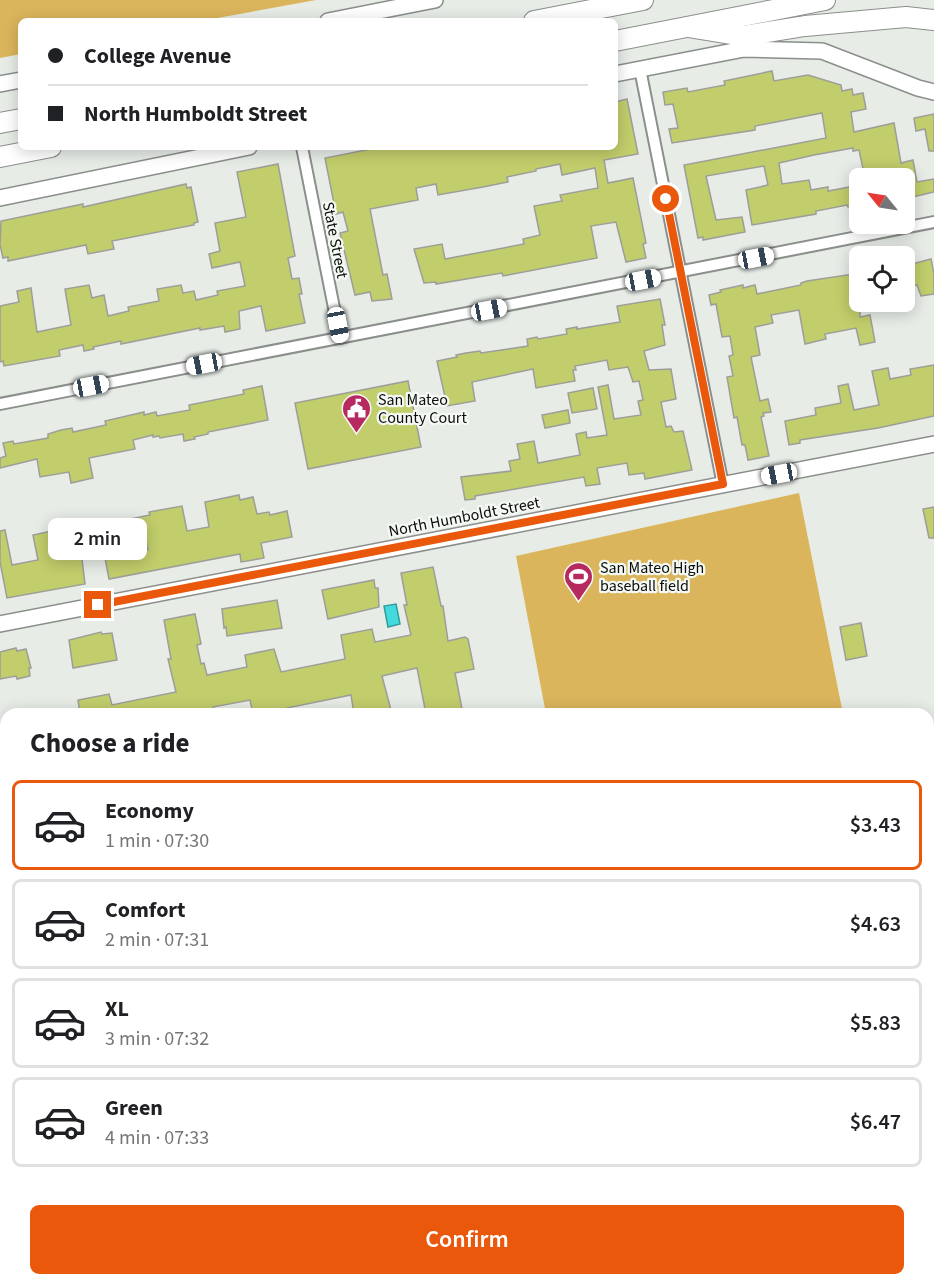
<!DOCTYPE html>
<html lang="en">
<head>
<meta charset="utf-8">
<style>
	:root { --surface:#fff; --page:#f2f2f2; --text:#202124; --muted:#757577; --line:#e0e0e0; --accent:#ea580c }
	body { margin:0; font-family:"Source Sans 3",sans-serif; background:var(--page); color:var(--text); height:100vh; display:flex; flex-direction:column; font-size:22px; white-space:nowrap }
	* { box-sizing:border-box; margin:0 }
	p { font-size:20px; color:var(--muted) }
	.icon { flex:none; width:33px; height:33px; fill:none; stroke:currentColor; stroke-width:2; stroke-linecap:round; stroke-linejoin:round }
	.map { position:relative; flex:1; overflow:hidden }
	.side { position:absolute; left:0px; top:708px; width:934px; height:578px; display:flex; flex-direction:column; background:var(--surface); border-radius:18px 18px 0 0; box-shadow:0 3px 15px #0003 }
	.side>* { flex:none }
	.hud { position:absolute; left:18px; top:18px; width:600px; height:132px; border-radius:9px; box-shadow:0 3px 15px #0003; display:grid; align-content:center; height:132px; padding:0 30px; background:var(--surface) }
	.needle { width:39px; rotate:300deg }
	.tools { position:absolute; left:849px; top:168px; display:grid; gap:12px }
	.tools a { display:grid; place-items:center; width:66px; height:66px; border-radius:9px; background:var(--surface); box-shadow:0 3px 15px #0003; font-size:30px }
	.end { position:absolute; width:27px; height:27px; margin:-14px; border:8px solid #ea580c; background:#fff; box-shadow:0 0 0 3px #fff }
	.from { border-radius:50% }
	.bubble { position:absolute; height:42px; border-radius:9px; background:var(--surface); box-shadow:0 3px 15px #0003; font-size:20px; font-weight:600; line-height:42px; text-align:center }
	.car { position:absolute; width:18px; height:36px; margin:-18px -9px; border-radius:8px; box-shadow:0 0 4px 2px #0007; background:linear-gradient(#fff 24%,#345 0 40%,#fff 0 76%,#345 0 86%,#fff 0) }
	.hud b { display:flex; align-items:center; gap:21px; height:57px; font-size:22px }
	.hud b+b { border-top:2px solid var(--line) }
	.hud i { width:15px; height:15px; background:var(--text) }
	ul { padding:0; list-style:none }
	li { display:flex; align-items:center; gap:18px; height:90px; margin:0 12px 9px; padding:0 18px; border:3px solid var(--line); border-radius:9px }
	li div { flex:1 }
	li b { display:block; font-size:22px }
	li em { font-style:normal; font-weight:600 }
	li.active { border-color:var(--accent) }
	li>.icon { width:54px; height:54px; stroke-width:1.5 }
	h2 { padding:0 30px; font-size:27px; line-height:72px }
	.button { display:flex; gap:12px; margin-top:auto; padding:12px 30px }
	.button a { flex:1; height:69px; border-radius:9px; background:var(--accent); color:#fff; font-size:24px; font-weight:600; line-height:69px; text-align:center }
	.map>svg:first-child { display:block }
</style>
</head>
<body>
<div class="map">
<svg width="934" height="1285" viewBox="0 0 934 1285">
	<rect width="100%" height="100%" fill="#e7ece7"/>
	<g fill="#dbb55c">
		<polygon points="0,0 316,0 201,21 21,21 21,54 0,58"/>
		<polygon points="799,493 843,714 546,714 516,556"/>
		<polygon points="929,778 934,779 934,900 929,901"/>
	</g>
	<polygon fill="#43dade" stroke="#329d9f" stroke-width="1.5" points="396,604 400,624 388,627 384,606"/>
	<g fill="#c2cd6b" stroke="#9d9e99" stroke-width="1.5">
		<polygon points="772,71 774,81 808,75 841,85 842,91 852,89 853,95 863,93 866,109 851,112 854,132 894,123 901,163 913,160 917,182 934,179 934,192 908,198 908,195 904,195 904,178 865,178 859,150 853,151 853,148 814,155 779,163 782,184 809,180 811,190 828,187 828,191 860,185 860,205 848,207 847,205 816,211 816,214 752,225 746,190 768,185 764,166 706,176 716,220 742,217 745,232 703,240 703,237 698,238 684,165 826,138 822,113 755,126 755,130 672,143 669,129 678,128 673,104 665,105 663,92 687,88 688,92 725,85 724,81"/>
		<polygon points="627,99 638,154 604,160 608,183 633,178 646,243 643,244 646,258 626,262 616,222 591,226 597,258 503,276 502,273 436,284 436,282 424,283 414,249 442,244 445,259 524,244 523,239 540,235 534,206 562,201 560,195 598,188 595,168 562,175 560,164 536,169 536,171 507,177 508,182 483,187 438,195 436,184 416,188 418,200 370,209 383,275 387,274 392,299 372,301 370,292 355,295 340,233 348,231 343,212 336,214 325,158 381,147 615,147 615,102"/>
		<polygon points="934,114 934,151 929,151 925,129 916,131 914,118"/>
		<polygon points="278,164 295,256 288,258 292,279 299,278 302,294 299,294 305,323 266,331 261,306 239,311 240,329 225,332 224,326 200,330 200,328 121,344 121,341 93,347 94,349 84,351 83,345 59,350 60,356 4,366 3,361 0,362 0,306 19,302 17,291 31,288 37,332 71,325 65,289 89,285 92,298 104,295 108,316 129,311 128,307 159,301 157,289 181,285 183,293 194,291 196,300 218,295 217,291 245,286 240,262 212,268 209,254 220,251 215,223 246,217 237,172"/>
		<polygon points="186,184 187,188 191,187 198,222 194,223 194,225 112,241 114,249 88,254 86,245 8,261 8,257 3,258 0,245 1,221 83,204 83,207"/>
		<polygon points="931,259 934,274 934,294 921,296 917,285 904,288 904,266"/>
		<polygon points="860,273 860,317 870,315 875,342 860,345 856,328 825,334 826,339 805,344 799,310 771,315 773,323 755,327 760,355 751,357 760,401 768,399 771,412 763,413 764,416 761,417 769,456 748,460 745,445 742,445 737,417 734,418 727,377 733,376 729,356 733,355 730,336 722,337 716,304 711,305 709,295 721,292 720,290 743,285 743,288 755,285 757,294 801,285 801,283 807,281"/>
		<polygon points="660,299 665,325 662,325 665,345 644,351 649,370 671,369 676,399 661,402 666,427 671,426 674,432 683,431 692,470 645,479 644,473 629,475 627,463 597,468 600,484 586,486 584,477 475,496 475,499 465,500 461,477 511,471 509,461 520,459 517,444 534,441 538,463 580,455 576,434 586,432 587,438 607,435 598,387 608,385 614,419 641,415 638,401 643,400 639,381 633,382 628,367 609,370 607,360 575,366 576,370 573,370 575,381 536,388 533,369 472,382 475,401 447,406 437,361 457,357 456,355 466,353 480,351 481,353 528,346 527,339 537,337 538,339 567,334 566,329 577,327 577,329 620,322 617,306"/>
		<polygon points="934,365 934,416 878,428 800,440 800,443 789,445 785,421 816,415 815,408 841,403 838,386 848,384 854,410 879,405 872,371 888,368 890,379 911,375 910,369"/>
		<polygon points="408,381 421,447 308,469 295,403"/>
		<polygon points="262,386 268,420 208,432 208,434 194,437 195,439 184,441 183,434 160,438 159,436 153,437 153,435 133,440 135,449 89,458 93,478 71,483 69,472 40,477 37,459 0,468 0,458 6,456 3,443 13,441 14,444 48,438 48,434 61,430 72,428 73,432 106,425 105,421 144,412 144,415 156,412 157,416 190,410 189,405 244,394 243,390"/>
		<polygon points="593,388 597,409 572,413 568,393"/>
		<polygon points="568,410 570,423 545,428 542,415"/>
		<polygon points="239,495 240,500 253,497 257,514 269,512 270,515 287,511 292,537 261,543 264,558 241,562 240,554 109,579 105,558 148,550 144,530 103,538 106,554 82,559 85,584 7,598 0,562 0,531 5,530 12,565 38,560 33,535 66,528 67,532 150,515 149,512 182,506 187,531 209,527 205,502"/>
		<polygon points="934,507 934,538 929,538 923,509"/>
		<polygon points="433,567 441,606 443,606 448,641 465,637 468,639 474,669 455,673 463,714 426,714 417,668 382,676 392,714 354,714 351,695 287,708 288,714 253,714 250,700 213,707 215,714 80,714 78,700 109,694 112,705 176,692 168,659 171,659 164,620 195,614 201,644 197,645 201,664 204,663 207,675 247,667 245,655 274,649 281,672 345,659 341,635 372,629 375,642 411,635 404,605 407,605 401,573"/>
		<polygon points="374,580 375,588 378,588 379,607 328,619 322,590"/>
		<polygon points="277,600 282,628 227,636 226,627 224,628 222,609"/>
		<polygon points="861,623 867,656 846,660 840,627"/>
		<polygon points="101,632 102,634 112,633 117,660 73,668 69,640"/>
		<polygon points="16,648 17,651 26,649 31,668 29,668 30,676 17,679 16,676 0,679 0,652"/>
	</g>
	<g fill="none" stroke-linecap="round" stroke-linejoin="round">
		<defs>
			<g id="street">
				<polyline points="640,69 723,485"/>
				<polyline points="302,147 340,338"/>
				<polyline points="0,404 934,222"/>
			</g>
			<g id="secondary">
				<polyline points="328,21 435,0"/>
				<polyline points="615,74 744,49 822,51 918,88 934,92"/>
				<polyline points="0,84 21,80"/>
				<polyline points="0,198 249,147"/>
				<polyline points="0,624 934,444"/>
				<polyline points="0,1165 6,1195"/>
				<polyline points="23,1280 24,1285"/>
			</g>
			<g id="highway">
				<polyline points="534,21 643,0"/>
				<polyline points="688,27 743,36 805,26 906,17 934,20"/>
				<polyline points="615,41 825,0"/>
				<polyline points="0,123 21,119"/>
				<polyline points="0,157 51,147"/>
			</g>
		</defs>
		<use href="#street" stroke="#8b8f8b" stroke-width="14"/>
		<use href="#secondary" stroke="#8b8f8b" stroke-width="18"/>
		<use href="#highway" stroke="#8b8f8b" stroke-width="22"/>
		<use href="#street" stroke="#fff" stroke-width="10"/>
		<use href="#secondary" stroke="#fff" stroke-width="15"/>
		<use href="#highway" stroke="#fff" stroke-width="20"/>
	</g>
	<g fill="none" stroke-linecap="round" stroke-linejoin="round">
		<polyline stroke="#ea580c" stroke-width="8" points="98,605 723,484 666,199"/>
	</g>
	<defs>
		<symbol id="civic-pin" viewBox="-11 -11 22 30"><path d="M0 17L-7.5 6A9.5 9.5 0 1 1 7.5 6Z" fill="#b72a60" stroke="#f5f9f4"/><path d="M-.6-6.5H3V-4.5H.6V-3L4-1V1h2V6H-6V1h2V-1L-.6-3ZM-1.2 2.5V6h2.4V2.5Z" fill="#fff"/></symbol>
		<symbol id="stadium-pin" viewBox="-11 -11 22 30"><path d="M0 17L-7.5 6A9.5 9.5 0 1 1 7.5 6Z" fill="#b72a60" stroke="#f5f9f4"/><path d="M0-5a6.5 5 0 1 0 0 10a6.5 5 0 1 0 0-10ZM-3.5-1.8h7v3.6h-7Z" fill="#fff"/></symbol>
	</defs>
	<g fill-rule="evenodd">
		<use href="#civic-pin" x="340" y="392" width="33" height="45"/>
		<use href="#stadium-pin" x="562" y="560" width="33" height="45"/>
	</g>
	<g text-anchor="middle" stroke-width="4.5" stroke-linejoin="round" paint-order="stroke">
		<g font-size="16" fill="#0c0e0c" stroke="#f5f9f4">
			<text transform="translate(336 240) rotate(79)" y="6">State Street</text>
			<text transform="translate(464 516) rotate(-11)" y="6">North Humboldt Street</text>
		</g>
		<g font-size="16" fill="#0c0e0c" stroke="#f5f9f4" text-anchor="start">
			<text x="378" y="405">San Mateo<tspan x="378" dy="18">County Court</tspan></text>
			<text x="600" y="573">San Mateo High<tspan x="600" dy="18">baseball field</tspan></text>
		</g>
	</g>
</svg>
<div class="tools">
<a><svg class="needle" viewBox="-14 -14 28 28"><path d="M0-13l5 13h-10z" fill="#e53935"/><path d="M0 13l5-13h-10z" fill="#757577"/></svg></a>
<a><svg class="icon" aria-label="locate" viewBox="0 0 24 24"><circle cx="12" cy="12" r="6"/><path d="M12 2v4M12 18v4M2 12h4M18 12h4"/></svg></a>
</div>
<i class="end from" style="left:666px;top:199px"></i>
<i class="end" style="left:98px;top:605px"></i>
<div class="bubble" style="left:48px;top:518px;width:99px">2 min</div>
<i class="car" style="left:756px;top:258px;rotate:79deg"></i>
<i class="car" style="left:643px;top:280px;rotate:79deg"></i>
<i class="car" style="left:489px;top:310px;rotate:79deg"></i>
<i class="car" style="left:338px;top:325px;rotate:169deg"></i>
<i class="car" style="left:204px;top:364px;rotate:259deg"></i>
<i class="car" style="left:91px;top:386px;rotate:79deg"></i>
<i class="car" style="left:779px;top:474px;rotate:259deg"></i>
<div class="hud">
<b><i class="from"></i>College Avenue</b>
<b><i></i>North Humboldt Street</b>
</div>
<section class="side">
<h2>Choose a ride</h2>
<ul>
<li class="active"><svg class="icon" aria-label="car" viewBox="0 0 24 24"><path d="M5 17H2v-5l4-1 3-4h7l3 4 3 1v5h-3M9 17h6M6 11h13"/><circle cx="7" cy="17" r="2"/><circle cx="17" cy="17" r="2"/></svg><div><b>Economy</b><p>1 min · 07:30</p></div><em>$3.43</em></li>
<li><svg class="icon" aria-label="car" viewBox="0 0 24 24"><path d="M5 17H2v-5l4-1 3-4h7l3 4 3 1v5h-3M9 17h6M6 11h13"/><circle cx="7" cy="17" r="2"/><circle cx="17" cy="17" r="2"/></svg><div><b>Comfort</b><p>2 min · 07:31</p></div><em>$4.63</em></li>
<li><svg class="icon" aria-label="car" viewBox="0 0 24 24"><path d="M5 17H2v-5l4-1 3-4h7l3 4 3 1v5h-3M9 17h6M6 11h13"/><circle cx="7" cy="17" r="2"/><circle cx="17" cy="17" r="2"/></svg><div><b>XL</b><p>3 min · 07:32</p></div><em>$5.83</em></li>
<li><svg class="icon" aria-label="car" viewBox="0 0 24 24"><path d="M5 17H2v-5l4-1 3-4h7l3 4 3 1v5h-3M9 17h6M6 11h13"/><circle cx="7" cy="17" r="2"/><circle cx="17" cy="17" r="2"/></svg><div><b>Green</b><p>4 min · 07:33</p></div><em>$6.47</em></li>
</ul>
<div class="button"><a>Confirm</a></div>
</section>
</div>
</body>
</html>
